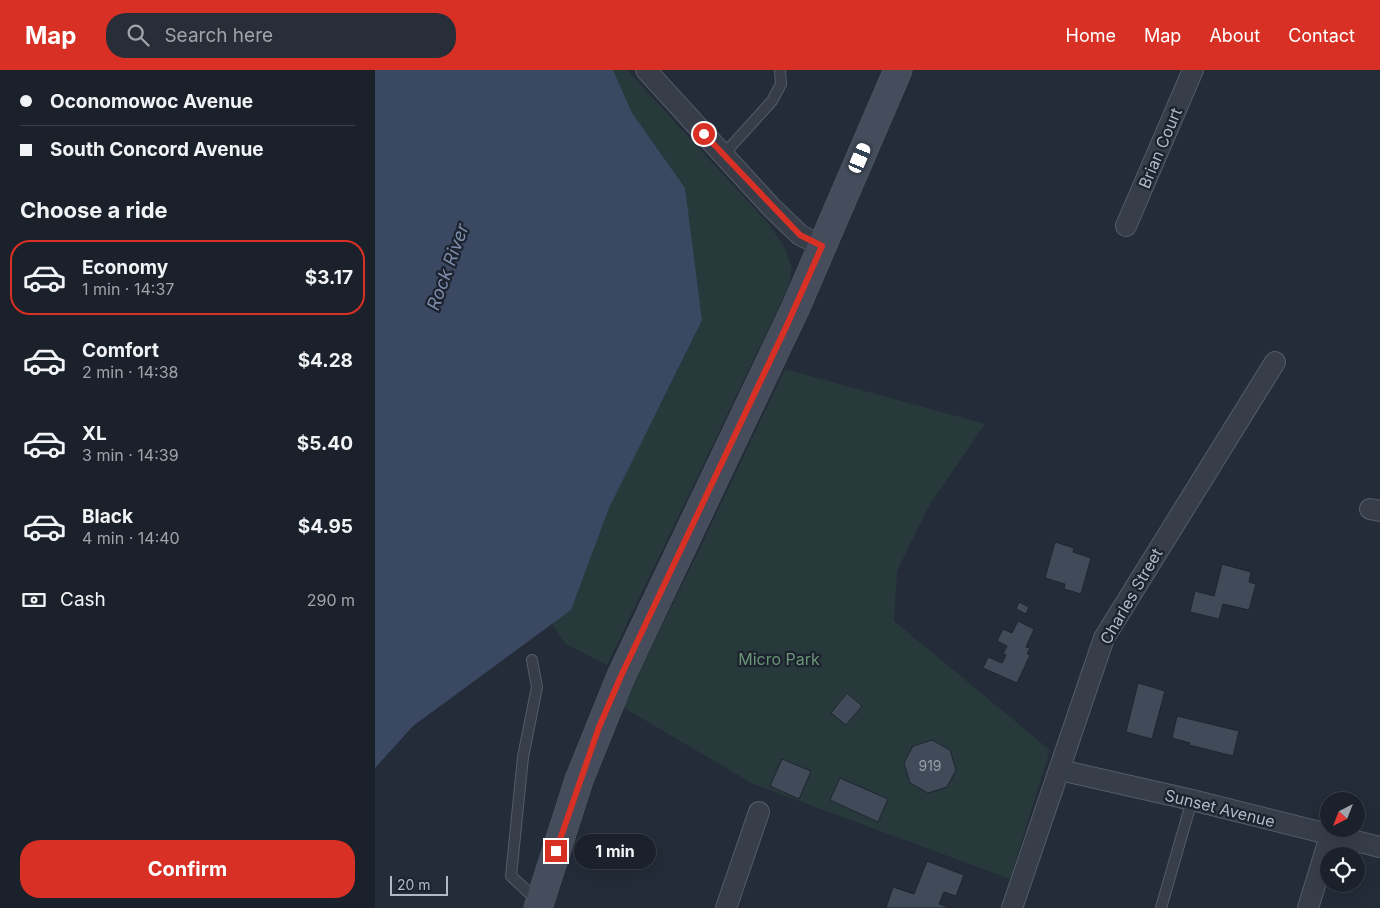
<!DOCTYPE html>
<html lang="en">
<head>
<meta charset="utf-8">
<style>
	:root { --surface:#1b212b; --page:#282e37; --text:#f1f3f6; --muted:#a0a3a9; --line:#393e47; --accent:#d93025 }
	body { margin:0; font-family:Inter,sans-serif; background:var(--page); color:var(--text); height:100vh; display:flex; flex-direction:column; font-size:19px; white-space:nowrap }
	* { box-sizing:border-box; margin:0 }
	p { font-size:16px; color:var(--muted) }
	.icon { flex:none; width:28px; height:28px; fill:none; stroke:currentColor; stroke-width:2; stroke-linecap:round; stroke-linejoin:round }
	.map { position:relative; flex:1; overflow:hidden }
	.side { display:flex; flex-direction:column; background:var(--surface); width:375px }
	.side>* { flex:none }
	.top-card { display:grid; align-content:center; height:110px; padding:0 20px; background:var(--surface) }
	.needle { width:32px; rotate:222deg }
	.fabs { position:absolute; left:945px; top:722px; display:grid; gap:10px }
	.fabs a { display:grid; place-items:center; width:45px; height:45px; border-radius:50%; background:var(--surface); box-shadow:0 5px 20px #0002,0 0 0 1px var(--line); font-size:25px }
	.scale { position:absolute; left:15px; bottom:12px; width:58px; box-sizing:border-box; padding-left:5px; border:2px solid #b2b9c6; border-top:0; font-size:14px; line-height:18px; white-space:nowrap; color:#b2b9c6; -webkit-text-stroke:4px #1c232f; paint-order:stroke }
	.end { position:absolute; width:22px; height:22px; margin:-11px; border:6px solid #d93025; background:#fff; box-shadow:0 0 0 2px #fff }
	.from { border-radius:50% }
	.bubble { position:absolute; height:35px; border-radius:18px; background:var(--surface); box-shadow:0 5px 20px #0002,0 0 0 1px var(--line); font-size:16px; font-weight:700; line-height:35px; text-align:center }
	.car { position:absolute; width:15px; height:30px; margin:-15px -8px; border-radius:6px; box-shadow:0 0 4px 1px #0007; background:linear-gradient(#fff 24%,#345 0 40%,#fff 0 76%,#345 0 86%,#fff 0) }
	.top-card b { display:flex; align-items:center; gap:18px; height:48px; font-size:19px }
	.top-card b+b { border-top:1px solid var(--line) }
	.top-card i { width:12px; height:12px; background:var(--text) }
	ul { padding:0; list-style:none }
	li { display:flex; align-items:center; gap:15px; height:75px; margin:0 10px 8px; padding:0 10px; border:2px solid transparent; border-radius:20px }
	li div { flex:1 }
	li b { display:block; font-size:19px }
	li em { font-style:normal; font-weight:700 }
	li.on { border-color:var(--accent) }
	li>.icon { width:45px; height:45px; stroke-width:1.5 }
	h2 { padding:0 20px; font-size:22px; line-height:60px }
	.pay { display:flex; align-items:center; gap:12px; height:55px; padding:0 20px; font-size:19px }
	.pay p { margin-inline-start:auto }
	.primary-button { display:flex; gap:10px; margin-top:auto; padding:10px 20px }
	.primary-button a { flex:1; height:58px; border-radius:20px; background:var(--accent); color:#fff; font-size:20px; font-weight:700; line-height:58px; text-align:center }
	header { display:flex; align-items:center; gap:30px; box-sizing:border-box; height:70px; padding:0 25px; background:var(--accent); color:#fff }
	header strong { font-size:24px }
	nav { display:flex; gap:28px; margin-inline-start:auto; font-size:18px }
	.search { width:350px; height:45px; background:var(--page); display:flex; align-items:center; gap:12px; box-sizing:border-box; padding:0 18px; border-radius:20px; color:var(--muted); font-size:19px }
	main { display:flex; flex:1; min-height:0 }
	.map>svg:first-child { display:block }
</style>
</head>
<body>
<header>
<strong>Map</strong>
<div class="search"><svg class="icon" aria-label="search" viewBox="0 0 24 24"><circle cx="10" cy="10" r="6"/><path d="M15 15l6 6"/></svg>Search here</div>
<nav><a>Home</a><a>Map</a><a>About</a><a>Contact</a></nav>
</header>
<main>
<section class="side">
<div class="top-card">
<b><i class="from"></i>Oconomowoc Avenue</b>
<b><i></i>South Concord Avenue</b>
</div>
<h2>Choose a ride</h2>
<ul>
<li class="on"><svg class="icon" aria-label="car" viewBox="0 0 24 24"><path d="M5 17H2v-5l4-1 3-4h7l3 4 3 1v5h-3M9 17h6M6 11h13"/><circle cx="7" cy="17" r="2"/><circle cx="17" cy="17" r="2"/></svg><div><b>Economy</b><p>1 min · 14:37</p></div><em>$3.17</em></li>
<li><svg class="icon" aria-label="car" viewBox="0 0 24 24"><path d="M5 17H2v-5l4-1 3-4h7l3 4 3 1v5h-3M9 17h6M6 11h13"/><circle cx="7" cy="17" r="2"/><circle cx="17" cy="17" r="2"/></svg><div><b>Comfort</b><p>2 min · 14:38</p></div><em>$4.28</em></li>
<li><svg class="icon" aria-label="car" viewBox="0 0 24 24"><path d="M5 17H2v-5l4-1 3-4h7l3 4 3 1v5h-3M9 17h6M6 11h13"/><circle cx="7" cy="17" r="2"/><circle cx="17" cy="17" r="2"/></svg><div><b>XL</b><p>3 min · 14:39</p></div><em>$5.40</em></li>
<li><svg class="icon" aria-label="car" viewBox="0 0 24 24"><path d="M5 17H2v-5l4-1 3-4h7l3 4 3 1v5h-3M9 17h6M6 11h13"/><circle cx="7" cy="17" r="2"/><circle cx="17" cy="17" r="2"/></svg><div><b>Black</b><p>4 min · 14:40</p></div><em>$4.95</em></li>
</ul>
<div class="pay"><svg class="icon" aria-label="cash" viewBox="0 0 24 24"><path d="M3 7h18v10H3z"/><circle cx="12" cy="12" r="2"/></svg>Cash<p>290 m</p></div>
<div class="primary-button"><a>Confirm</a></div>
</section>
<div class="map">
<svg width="1005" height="838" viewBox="0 0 1005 838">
	<rect width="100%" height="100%" fill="#242c39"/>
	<g fill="#27393b">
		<polygon points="224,0 252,0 393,153 409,176 417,198 413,218 232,595 191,574 164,535"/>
		<polygon points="410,299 610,354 555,434 522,501 519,551 675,680 635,809 378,714 246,636 317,495"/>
	</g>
	<polygon fill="#3a4862" points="0,0 238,0 257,43 310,118 327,250 234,438 196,540 38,656 0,698"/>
	<g fill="#404a59" stroke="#1e2531">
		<polygon points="680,472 699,478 698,482 716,488 706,524 689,519 690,514 670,508"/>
		<polygon points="847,494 876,502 874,512 881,514 874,540 848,534 844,549 815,542 820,521 839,526"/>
		<polygon points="644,532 654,537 651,544 641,539"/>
		<polygon points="643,551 659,559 651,577 655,578 652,584 655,585 642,613 608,598 613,587 627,593 631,585 628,584 632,576 622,571 628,559 637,563"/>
		<polygon points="763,613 790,621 777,669 751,662"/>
		<polygon points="472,623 487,636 471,655 456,643"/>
		<polygon points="802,646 864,661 858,686 814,675 815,673 797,668"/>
		<polygon points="557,670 575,680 581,700 572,717 553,723 535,713 529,693 538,676"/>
		<polygon points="407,689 436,701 424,729 395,716"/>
		<polygon points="465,708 513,729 503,752 455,730"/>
		<polygon points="552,791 589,805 581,826 569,822 564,834 576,838 511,838 518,817 539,824"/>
	</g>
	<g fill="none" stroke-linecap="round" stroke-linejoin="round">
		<defs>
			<g id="lane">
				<polyline points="348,85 397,31 406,14 405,0"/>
				<polyline points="157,590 162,617 148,687 136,806 164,832"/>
				<polyline points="786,838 817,730"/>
			</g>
			<g id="street">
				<polyline points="271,0 396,137 425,165 447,176"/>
				<polyline points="751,156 818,0"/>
				<polyline points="995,439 1005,441"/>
				<polyline points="685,700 817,730 1005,777"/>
				<polyline points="351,838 384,742"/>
				<polyline points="637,838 729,568 900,292"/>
				<polyline points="933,838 955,766"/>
			</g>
			<polyline id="secondary" points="163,838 204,710 246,606 421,237 523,0"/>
		</defs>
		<use href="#lane" stroke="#555c68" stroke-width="12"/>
		<use href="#street" stroke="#555c68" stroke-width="22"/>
		<use href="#secondary" stroke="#555c68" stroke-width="29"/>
		<use href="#lane" stroke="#373e4a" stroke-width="10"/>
		<use href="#street" stroke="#373e4a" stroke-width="20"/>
		<use href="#secondary" stroke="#454d5d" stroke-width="28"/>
	</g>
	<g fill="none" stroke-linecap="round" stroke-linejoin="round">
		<polyline stroke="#d93025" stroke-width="6" points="181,781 224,657 246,606 412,255 447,176 425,165 329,64"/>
	</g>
	<g text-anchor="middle" stroke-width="4.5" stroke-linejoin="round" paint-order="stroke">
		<g font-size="14" fill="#969dab">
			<text x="555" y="701">919</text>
		</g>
		<g font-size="16" fill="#b2b9c6" stroke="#1c232f">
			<text transform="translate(785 78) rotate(-67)" y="6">Brian Court</text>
			<text transform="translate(756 526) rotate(-60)" y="6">Charles Street</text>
			<text transform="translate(845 738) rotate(14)" y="6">Sunset Avenue</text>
		</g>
		<g font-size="16" fill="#6b9577" stroke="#1c232f">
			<text x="404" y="595">Micro Park</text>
		</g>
		<g font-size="18" font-style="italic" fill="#7c8eac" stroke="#1c232f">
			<text transform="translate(73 197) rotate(-70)" y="6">Rock River</text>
		</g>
	</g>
</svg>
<div class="fabs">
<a><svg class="needle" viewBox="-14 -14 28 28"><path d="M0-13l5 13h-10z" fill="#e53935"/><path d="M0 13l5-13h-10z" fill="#a0a3a9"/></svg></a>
<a><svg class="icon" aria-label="locate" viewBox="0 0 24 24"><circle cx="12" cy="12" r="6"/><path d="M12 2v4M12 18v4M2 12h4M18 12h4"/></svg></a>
</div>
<div class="scale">20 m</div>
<i class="end from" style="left:329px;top:64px"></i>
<i class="end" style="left:181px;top:781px"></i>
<div class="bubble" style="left:199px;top:764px;width:82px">1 min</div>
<i class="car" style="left:485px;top:88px;rotate:23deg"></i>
</div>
</main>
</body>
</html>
